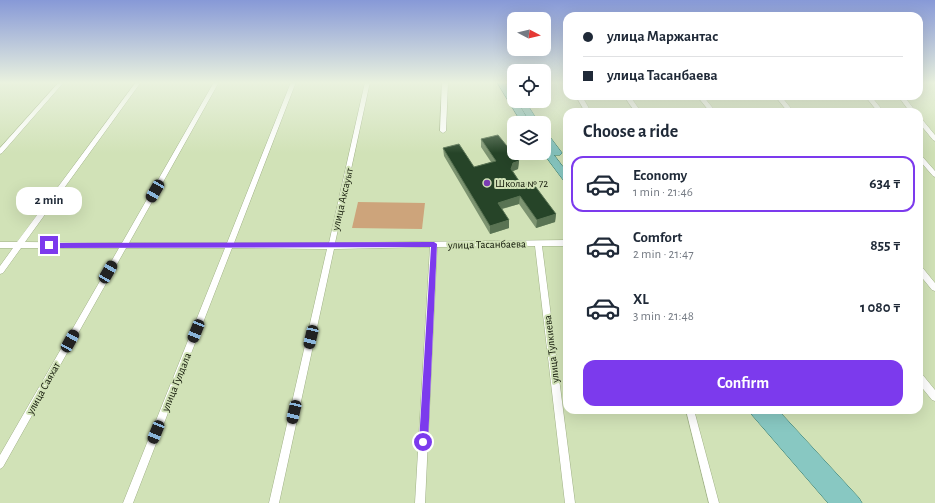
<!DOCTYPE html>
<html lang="en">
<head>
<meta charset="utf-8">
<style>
	:root { --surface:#fff; --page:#f2f2f3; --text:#1f2937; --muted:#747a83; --line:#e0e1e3; --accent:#7c3aed }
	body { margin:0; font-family:"Alegreya Sans",sans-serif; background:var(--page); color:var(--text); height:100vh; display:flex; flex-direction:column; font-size:15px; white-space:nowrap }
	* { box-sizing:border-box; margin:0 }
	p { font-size:13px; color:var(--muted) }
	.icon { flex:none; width:22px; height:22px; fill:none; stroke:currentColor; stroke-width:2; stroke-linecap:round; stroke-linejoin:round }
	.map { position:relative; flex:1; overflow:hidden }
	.panel { position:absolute; left:563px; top:108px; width:360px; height:306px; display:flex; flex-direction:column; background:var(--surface); border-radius:12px; box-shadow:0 4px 16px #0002 }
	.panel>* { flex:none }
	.banner { position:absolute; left:563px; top:12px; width:360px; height:88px; border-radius:12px; box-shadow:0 4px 16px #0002; display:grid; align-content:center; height:88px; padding:0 20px; background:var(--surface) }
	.needle { width:26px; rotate:97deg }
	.fabs { position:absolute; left:507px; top:12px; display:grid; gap:8px }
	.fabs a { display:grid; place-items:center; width:44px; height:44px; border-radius:8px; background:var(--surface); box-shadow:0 4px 16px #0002; font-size:20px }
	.end { position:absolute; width:18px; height:18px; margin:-9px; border:5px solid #7c3aed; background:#fff; box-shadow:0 0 0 2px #fff }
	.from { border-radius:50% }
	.bubble { position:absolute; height:28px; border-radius:12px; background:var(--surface); box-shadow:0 4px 16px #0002; font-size:13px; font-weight:700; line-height:28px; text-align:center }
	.car { position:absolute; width:12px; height:24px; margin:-12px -6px; border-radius:5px; box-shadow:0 0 3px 1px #0007; background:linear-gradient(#222 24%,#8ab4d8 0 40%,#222 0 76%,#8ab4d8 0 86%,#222 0) }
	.banner b { display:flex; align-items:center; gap:14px; height:38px; font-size:15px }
	.banner b+b { border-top:1px solid var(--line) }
	.banner i { width:10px; height:10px; background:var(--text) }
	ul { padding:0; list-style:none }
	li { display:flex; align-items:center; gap:12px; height:56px; margin:0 8px 6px; padding:0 12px; border:2px solid transparent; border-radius:12px }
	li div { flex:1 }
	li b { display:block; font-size:15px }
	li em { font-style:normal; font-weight:700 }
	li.on { border-color:var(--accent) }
	li>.icon { width:36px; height:36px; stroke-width:1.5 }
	h2 { padding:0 20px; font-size:18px; line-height:48px }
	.cta { display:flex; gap:8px; margin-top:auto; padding:8px 20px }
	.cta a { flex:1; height:46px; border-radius:12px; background:var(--accent); color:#fff; font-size:16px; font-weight:700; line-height:46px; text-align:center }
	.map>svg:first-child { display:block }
</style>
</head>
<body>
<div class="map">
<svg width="935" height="503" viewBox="0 0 935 503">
	<rect width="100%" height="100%" fill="#d1e2b7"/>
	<polygon fill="#cda47b" points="358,202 425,203 422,229 352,228"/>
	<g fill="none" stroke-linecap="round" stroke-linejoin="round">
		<defs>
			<g id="minor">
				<polygon points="59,82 64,82 2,153 0,154 0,148"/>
				<polygon points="136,82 141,82 25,242 122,243 214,82 219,82 129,243 227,243 291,82 296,82 234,243 329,243 365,82 370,82 335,243 567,240 567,246 542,246 575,503 565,503 535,246 437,247 425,503 415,503 430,247 334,249 279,503 269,503 327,249 232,248 133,503 123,503 225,248 126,248 3,467 0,469 0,455 119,248 21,248 3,273 0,274 0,266 13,248 0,248 0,242 17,242"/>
				<polygon points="442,82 448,82 446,131 443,133 440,131"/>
				<polygon points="576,96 582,96 591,112 585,112"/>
				<polygon points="624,96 630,96 641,112 635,112"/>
				<polygon points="697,96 703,96 716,112 710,112"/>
				<polygon points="775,96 781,96 794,112 788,112"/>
				<polygon points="865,96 871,96 884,112 878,112"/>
				<polygon points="898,96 904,96 916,112 910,112"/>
				<polygon points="919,117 921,118 935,135 935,141 933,140 919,123"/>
				<polygon points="919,154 921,155 935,171 935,177 933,176 919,160"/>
				<polygon points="919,266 922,267 935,283 935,291 932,290 919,274"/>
				<polygon points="919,373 922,374 935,390 935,401 932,400 919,384"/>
				<polygon points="686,410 694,410 719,503 709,503"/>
			</g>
			<g id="primary">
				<polygon points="497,82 505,82 514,97 514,101 517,101 530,123 522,123"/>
				<polygon points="517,101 525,101 539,123 531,123"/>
				<polygon points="544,132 547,133 562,153 560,155 554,155 567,172 567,182 564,181 543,153 544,145 547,146 544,141"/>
				<polygon points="750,410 778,410 859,498 862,503 828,503 752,415"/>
			</g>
		</defs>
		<use href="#minor" stroke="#a0b187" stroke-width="1"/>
		<use href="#primary" stroke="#2a7266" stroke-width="1"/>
		<use href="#minor" fill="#fff" fill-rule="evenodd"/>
		<use href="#primary" fill="#88c8c2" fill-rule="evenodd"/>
	</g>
	<polygon fill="#7c9370" points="481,139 519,161 518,169 513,171 519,181 556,214 555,222 536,228 519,204 502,209 509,228 490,234 444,156 443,148 474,167 491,162 481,147"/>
	<g fill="#597353">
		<polygon points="519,161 518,169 513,171 510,177 511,169 513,163"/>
		<polygon points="520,196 519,204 497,210 498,203"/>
		<polygon points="556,214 555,222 536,228 537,220"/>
		<polygon points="509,220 509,228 490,234 490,226"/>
	</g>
	<polygon fill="#264428" stroke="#597353" points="498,135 519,161 513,163 511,169 519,181 528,183 532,182 556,214 537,220 520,196 498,203 509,220 490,226 443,148 459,144 474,167 496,161 481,139"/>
	<linearGradient id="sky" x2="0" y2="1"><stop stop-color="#8799d7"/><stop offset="0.54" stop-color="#eaf2df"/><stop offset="1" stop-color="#eaf2df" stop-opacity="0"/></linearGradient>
	<rect width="935" height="153" fill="url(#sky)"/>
	<polygon fill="#7c3aed" points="434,242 437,244 428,442 423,446 419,442 431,247 49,248 46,245 49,243"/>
	<circle fill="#7a3cb1" stroke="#d1e2b7" stroke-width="1.5" cx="487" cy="183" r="4"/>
	<g text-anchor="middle" stroke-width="4" stroke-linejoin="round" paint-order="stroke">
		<g font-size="11" fill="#0f1506" stroke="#d1e2b7" text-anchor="start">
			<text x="495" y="187">Школа № 72</text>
		</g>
		<g font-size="11" fill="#0f1506" stroke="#d1e2b7">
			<text transform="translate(342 199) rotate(-77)" y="4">улица Аксауыт</text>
			<text transform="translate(487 244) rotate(-1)" y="4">улица Тасанбаева</text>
			<text transform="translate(551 349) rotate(-97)" y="4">улица Тулкиева</text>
			<text transform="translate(176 382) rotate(-68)" y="4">улица Гулдала</text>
			<text transform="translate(43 388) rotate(-61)" y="4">улица Саяхат</text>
		</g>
	</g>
</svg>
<div class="fabs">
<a><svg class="needle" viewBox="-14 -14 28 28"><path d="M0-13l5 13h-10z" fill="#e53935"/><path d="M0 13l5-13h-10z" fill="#747a83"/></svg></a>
<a><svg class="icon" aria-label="locate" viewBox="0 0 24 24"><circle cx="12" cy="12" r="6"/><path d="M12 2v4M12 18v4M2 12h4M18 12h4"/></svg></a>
<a><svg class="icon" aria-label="layers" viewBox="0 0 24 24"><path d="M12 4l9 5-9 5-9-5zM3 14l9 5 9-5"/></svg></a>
</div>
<i class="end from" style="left:423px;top:442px"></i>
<i class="end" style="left:49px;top:245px"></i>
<div class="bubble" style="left:16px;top:187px;width:66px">2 min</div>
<i class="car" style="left:155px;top:191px;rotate:210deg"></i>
<i class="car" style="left:108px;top:272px;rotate:30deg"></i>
<i class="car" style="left:196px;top:331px;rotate:202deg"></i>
<i class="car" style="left:311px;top:337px;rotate:193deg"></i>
<i class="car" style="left:70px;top:341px;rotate:29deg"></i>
<i class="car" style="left:294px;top:412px;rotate:193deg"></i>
<i class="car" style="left:156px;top:432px;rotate:202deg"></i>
<div class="banner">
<b><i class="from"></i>улица Маржантас</b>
<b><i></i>улица Тасанбаева</b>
</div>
<section class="panel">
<h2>Choose a ride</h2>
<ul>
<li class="on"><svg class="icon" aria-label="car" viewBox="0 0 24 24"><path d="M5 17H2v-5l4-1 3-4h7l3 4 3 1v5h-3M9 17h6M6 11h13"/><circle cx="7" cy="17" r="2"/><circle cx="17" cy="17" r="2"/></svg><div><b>Economy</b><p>1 min · 21:46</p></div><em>634 ₸</em></li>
<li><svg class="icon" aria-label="car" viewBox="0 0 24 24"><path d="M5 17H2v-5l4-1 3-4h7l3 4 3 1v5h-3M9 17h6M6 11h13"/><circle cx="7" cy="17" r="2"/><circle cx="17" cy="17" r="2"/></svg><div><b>Comfort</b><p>2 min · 21:47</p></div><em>855 ₸</em></li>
<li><svg class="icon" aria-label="car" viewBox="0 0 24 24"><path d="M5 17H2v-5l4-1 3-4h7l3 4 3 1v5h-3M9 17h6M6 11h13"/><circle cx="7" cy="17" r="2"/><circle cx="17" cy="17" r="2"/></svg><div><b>XL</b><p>3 min · 21:48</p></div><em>1 080 ₸</em></li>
</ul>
<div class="cta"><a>Confirm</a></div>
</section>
</div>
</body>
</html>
